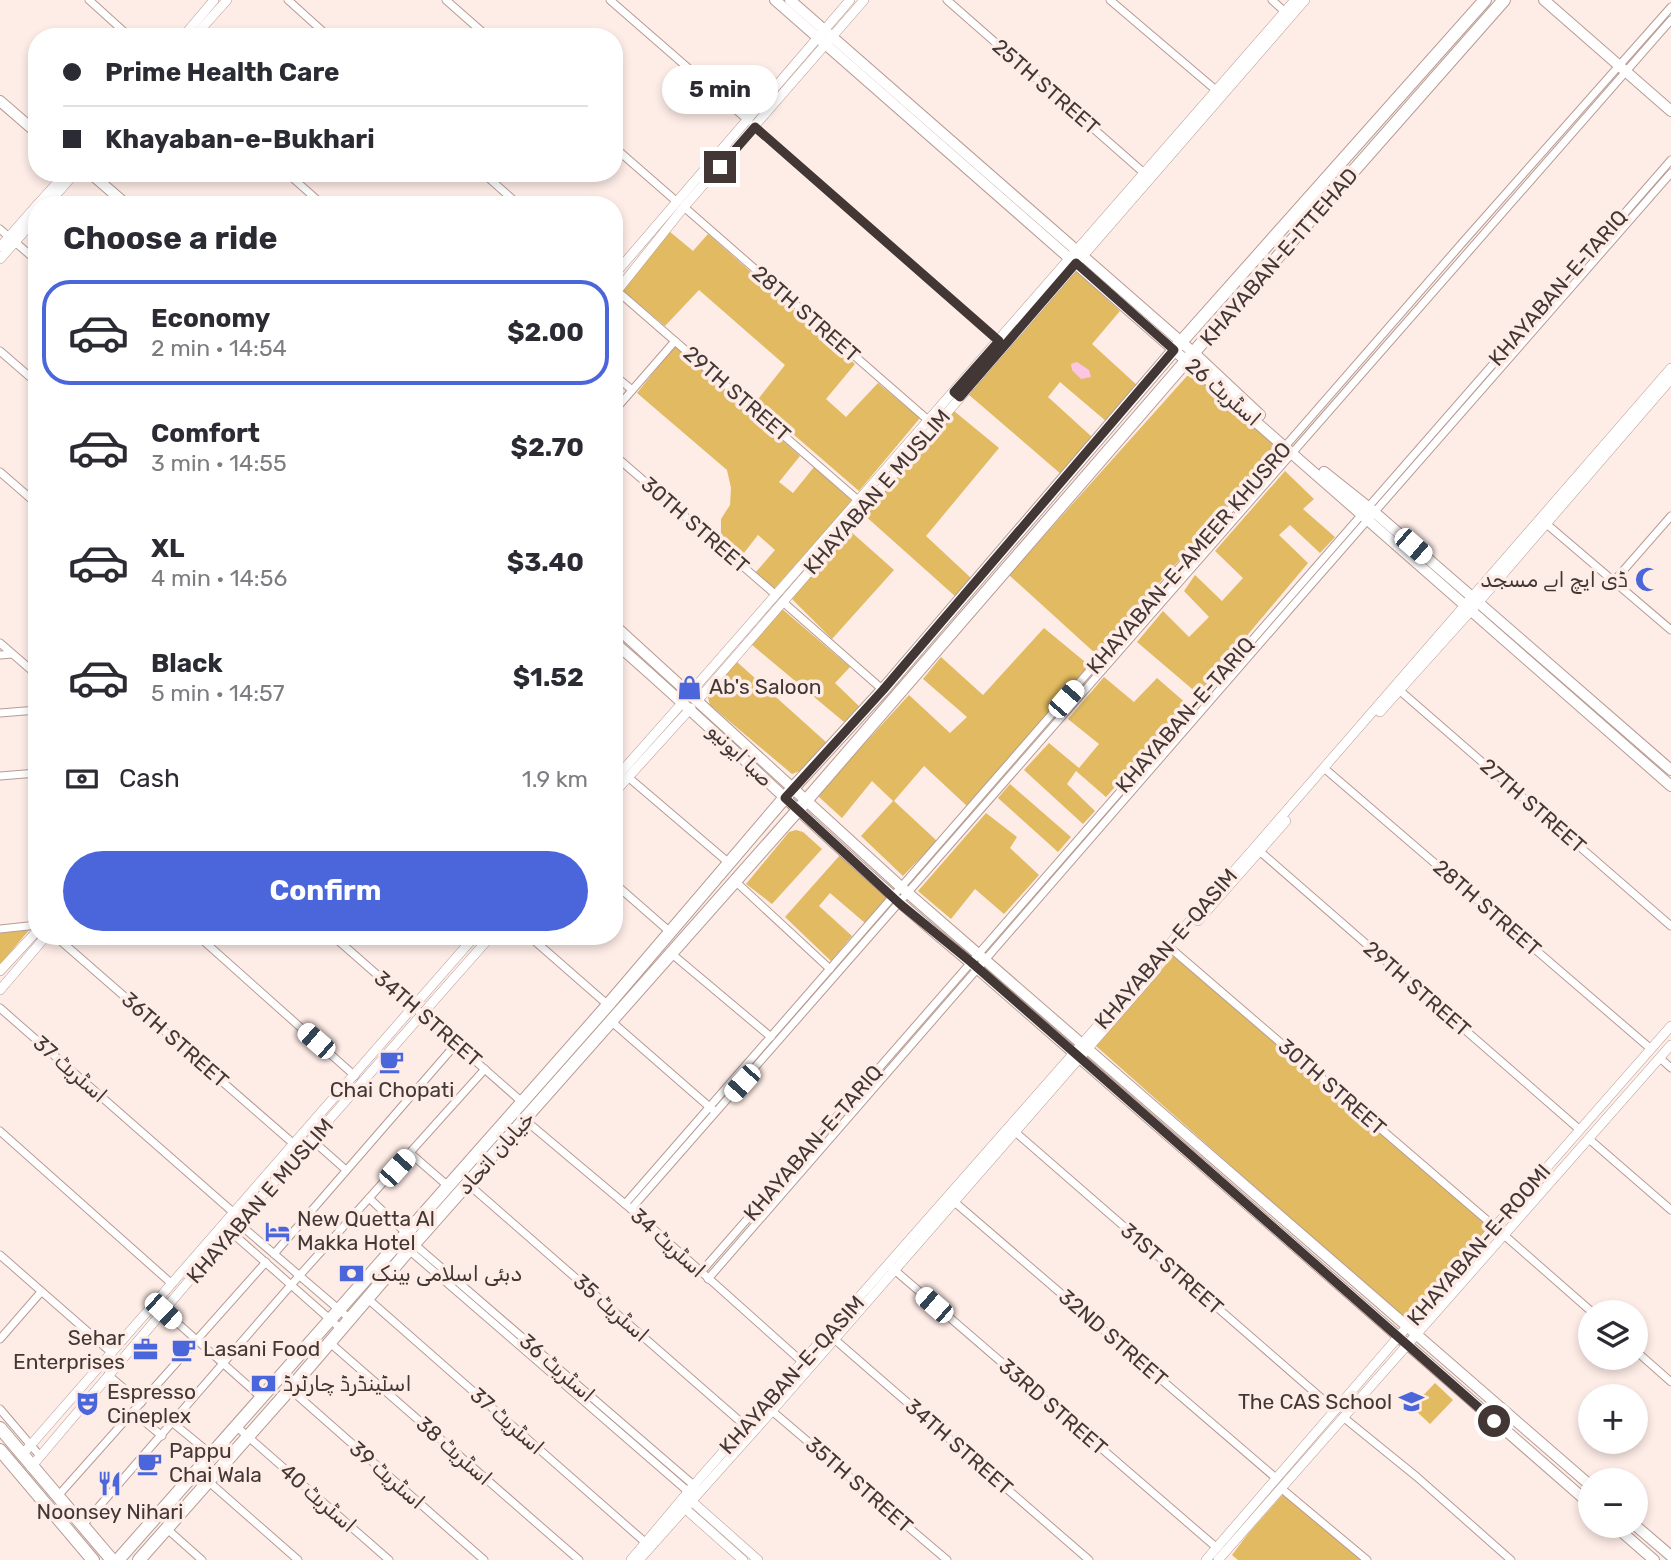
<!DOCTYPE html>
<html lang="en">
<head>
<meta charset="utf-8">
<style>
	:root { --surface:#fff; --page:#f7f7f7; --text:#2b2b33; --muted:#7c7c81; --line:#e1e1e2; --accent:#4a66da }
	body { margin:0; font-family:Rubik,Cairo,sans-serif; background:var(--page); color:var(--text); height:100vh; display:flex; flex-direction:column; font-size:26px; white-space:nowrap }
	* { box-sizing:border-box; margin:0 }
	p { font-size:23px; color:var(--muted) }
	.icon { flex:none; width:38px; height:38px; fill:none; stroke:currentColor; stroke-width:2; stroke-linecap:round; stroke-linejoin:round }
	.map { position:relative; flex:1; overflow:hidden }
	.panel { position:absolute; left:28px; top:196px; width:595px; height:749px; display:flex; flex-direction:column; background:var(--surface); border-radius:28px; box-shadow:0 4px 10px #0003 }
	.panel>* { flex:none }
	.hud { position:absolute; left:28px; top:28px; width:595px; height:154px; border-radius:28px; box-shadow:0 4px 10px #0003; display:grid; align-content:center; height:154px; padding:0 35px; background:var(--surface) }
	.fabs { position:absolute; left:1578px; top:1300px; display:grid; gap:14px }
	.fabs a { display:grid; place-items:center; width:70px; height:70px; border-radius:50%; background:var(--surface); box-shadow:0 4px 10px #0003; font-size:35px }
	.end { position:absolute; width:32px; height:32px; margin:-16px; border:9px solid #423734; background:#fff; box-shadow:0 0 0 4px #fff }
	.from { border-radius:50% }
	.bubble { position:absolute; height:49px; border-radius:24px; background:var(--surface); box-shadow:0 4px 10px #0003; font-size:23px; font-weight:700; line-height:49px; text-align:center }
	.car { position:absolute; width:21px; height:42px; margin:-21px -10px; border-radius:9px; box-shadow:0 0 5px 2px #0007; background:linear-gradient(#fff 24%,#345 0 40%,#fff 0 76%,#345 0 86%,#fff 0) }
	.hud b { display:flex; align-items:center; gap:24px; height:66px; font-size:26px }
	.hud b+b { border-top:2px solid var(--line) }
	.hud i { width:18px; height:18px; background:var(--text) }
	ul { padding:0; list-style:none }
	li { display:flex; align-items:center; gap:21px; height:105px; margin:0 14px 10px; padding:0 21px; border:4px solid transparent; border-radius:28px }
	li div { flex:1 }
	li b { display:block; font-size:26px }
	li em { font-style:normal; font-weight:700 }
	li.current { border-color:var(--accent) }
	li>.icon { width:63px; height:63px; stroke-width:1.5 }
	h2 { padding:0 35px; font-size:32px; line-height:84px }
	.pay { display:flex; align-items:center; gap:18px; height:77px; padding:0 35px; font-size:26px }
	.pay p { margin-inline-start:auto }
	.action { display:flex; gap:14px; margin-top:auto; padding:14px 35px }
	.action a { flex:1; height:80px; border-radius:42px; background:var(--accent); color:#fff; font-size:28px; font-weight:700; line-height:80px; text-align:center }
	.map>svg:first-child { display:block }
</style>
</head>
<body>
<div class="map">
<svg width="1671" height="1560" viewBox="0 0 1671 1560">
	<rect width="100%" height="100%" fill="#feece7"/>
	<g fill="#e1ba61">
		<polygon points="669,231 693,251 708,234 855,364 826,399 846,417 878,383 920,418 859,491 756,402 785,365 699,290 665,326 622,290"/>
		<polygon points="1076,271 1120,311 1092,344 1138,386 1107,422 1060,382 1048,397 1092,437 1062,475 968,394"/>
		<polygon points="675,346 800,456 779,482 793,493 814,467 852,501 774,589 755,573 775,550 758,535 740,558 721,544 721,519 730,505 731,488 727,470 637,393"/>
		<polygon points="1187,376 1196,376 1277,447 1275,452 1096,654 1009,575"/>
		<polygon points="954,411 999,448 926,536 971,578 956,597 862,513"/>
		<polygon points="1285,471 1314,499 1303,509 1335,537 1320,553 1290,525 1279,535 1308,563 1198,694 1137,642 1163,611 1189,637 1209,617 1184,591 1195,575 1222,601 1243,578 1215,551"/>
		<polygon points="849,530 894,570 832,639 791,598"/>
		<polygon points="781,608 850,667 835,683 861,708 844,722 751,644"/>
		<polygon points="1044,628 1090,666 967,806 924,766 894,801 937,841 903,876 861,836 893,801 872,781 842,818 819,797 820,792 909,695 950,733 967,717 923,679 941,657 983,695"/>
		<polygon points="737,662 827,743 802,770 792,774 710,705 707,694"/>
		<polygon points="1104,677 1134,702 1157,678 1188,705 1106,797 1076,771 1067,784 1095,811 1083,824 1024,770 1049,743 1079,768 1099,744 1068,719"/>
		<polygon points="1010,784 1071,837 1058,852 998,798"/>
		<polygon points="986,813 1017,837 1010,848 1039,875 1004,914 975,889 951,919 918,891"/>
		<polygon points="796,830 803,832 822,849 772,904 746,884 789,832"/>
		<polygon points="841,854 888,897 865,923 830,893 819,906 852,936 831,961 785,917"/>
		<polygon points="29,930 0,965 0,933"/>
		<polygon points="1174,955 1490,1227 1407,1322 1096,1046"/>
		<polygon points="1435,1383 1453,1400 1430,1424 1412,1407"/>
		<polygon points="1283,1494 1362,1560 1238,1560 1232,1555 1247,1535"/>
	</g>
	<polygon fill="#fcc6e3" points="1077,362 1089,370 1091,377 1081,379 1072,370 1071,364"/>
	<g fill="none" stroke-linecap="round" stroke-linejoin="round">
		<defs>
			<g id="minor">
				<polyline points="89,0 130,37"/>
				<polyline points="288,0 329,37"/>
				<polyline points="446,0 488,37"/>
				<polyline points="610,0 749,121"/>
				<polyline points="947,0 1144,173"/>
				<polyline points="1110,0 1217,91"/>
				<polyline points="1272,0 1285,12"/>
				<polyline points="755,127 999,341"/>
				<polyline points="614,147 676,201"/>
				<polyline points="287,173 323,205"/>
				<polyline points="483,173 519,205"/>
				<polyline points="684,207 928,420"/>
				<polyline points="0,229 9,237"/>
				<polyline points="15,242 37,261"/>
				<polyline points="615,289 859,501"/>
				<polyline points="0,351 37,383"/>
				<polyline points="614,375 632,390"/>
				<polyline points="614,411 675,341"/>
				<polyline points="614,455 776,595"/>
				<polyline points="0,472 37,504"/>
				<polyline points="1543,521 1671,630"/>
				<polyline points="1615,580 1671,516"/>
				<polyline points="783,602 883,690"/>
				<polyline points="0,643 37,675"/>
				<polyline points="0,655 12,654"/>
				<polyline points="1398,689 1671,926"/>
				<polyline points="0,713 37,710"/>
				<polyline points="1324,768 1651,1049"/>
				<polyline points="0,776 37,773"/>
				<polyline points="628,777 729,863"/>
				<polyline points="1256,848 1580,1130"/>
				<polyline points="735,881 830,969"/>
				<polyline points="614,883 670,932"/>
				<polyline points="0,929 37,925"/>
				<polyline points="55,936 295,1145"/>
				<polyline points="198,936 355,1076"/>
				<polyline points="333,936 522,1102"/>
				<polyline points="529,936 608,1005"/>
				<polyline points="1168,946 1495,1227"/>
				<polyline points="672,954 771,1037"/>
				<polyline points="0,1008 234,1213"/>
				<polyline points="612,1022 713,1110"/>
				<polyline points="1660,1058 1671,1068"/>
				<polyline points="525,1120 631,1209 808,1367"/>
				<polyline points="1013,1130 1335,1410"/>
				<polyline points="0,1131 172,1284"/>
				<polyline points="1589,1139 1671,1210"/>
				<polyline points="312,1140 346,1170"/>
				<polyline points="410,1153 448,1186"/>
				<polyline points="468,1184 750,1430"/>
				<polyline points="369,1198 406,1233"/>
				<polyline points="951,1199 1277,1479"/>
				<polyline points="625,1204 1463,242 1671,7"/>
				<polyline points="631,1209 1671,20"/>
				<polyline points="238,1223 350,1319"/>
				<polyline points="231,1232 341,1329"/>
				<polyline points="1504,1235 1592,1312"/>
				<polyline points="414,1244 697,1488"/>
				<polyline points="409,1250 691,1494"/>
				<polyline points="274,1254 456,1044"/>
				<polyline points="0,1255 112,1353"/>
				<polyline points="891,1267 1217,1548"/>
				<polyline points="701,1272 1671,160"/>
				<path d="M708,1279C1029,910 1348,540 1671,173"/>
				<polyline points="368,1299 646,1543"/>
				<polyline points="164,1311 262,1398"/>
				<polyline points="833,1338 1089,1560"/>
				<polyline points="0,1339 41,1292"/>
				<polyline points="329,1342 579,1560"/>
				<polyline points="1636,1351 1671,1382"/>
				<polyline points="108,1375 141,1403"/>
				<polyline points="290,1389 484,1560"/>
				<polyline points="0,1409 40,1456"/>
				<polyline points="772,1411 947,1560"/>
				<polyline points="133,1412 162,1436"/>
				<polyline points="1343,1417 1417,1477 1511,1560"/>
				<polyline points="173,1423 212,1455"/>
				<polyline points="237,1427 389,1560"/>
				<polyline points="208,1481 298,1560"/>
				<polyline points="1282,1489 1367,1560"/>
				<polyline points="57,1497 266,1262"/>
				<polyline points="83,1525 291,1285 485,1069"/>
				<polyline points="166,1528 202,1560"/>
			</g>
			<g id="tertiary">
				<polyline points="183,37 214,0"/>
				<polyline points="194,37 227,0"/>
				<polyline points="37,205 66,173"/>
				<polyline points="47,205 75,173"/>
				<polyline points="0,247 37,205"/>
				<polyline points="0,259 37,217"/>
				<polyline points="614,275 850,0"/>
				<polyline points="617,291 684,207 864,0"/>
				<polyline points="690,693 1295,0"/>
				<polyline points="698,700 1305,0"/>
				<polyline points="1380,712 1478,603 1671,379"/>
				<polyline points="614,780 683,702"/>
				<polyline points="614,793 691,708"/>
				<polyline points="1198,921 1286,821"/>
				<polyline points="0,971 37,931"/>
				<polyline points="0,990 46,936"/>
				<polyline points="22,1455 475,936"/>
				<polyline points="31,1467 238,1223 491,936"/>
				<polyline points="687,1497 758,1560"/>
				<polyline points="681,1505 743,1560"/>
				<polyline points="631,1560 693,1486 1255,847 1671,368"/>
				<polyline points="639,1560 772,1411 1157,969"/>
				<polyline points="1206,1560 1399,1336 1671,1026"/>
				<polyline points="1218,1560 1671,1045"/>
			</g>
			<g id="secondary">
				<polyline points="775,0 1671,786"/>
				<polyline points="790,0 1195,354 1260,415"/>
				<polyline points="1544,0 1671,111"/>
				<polyline points="0,101 37,133"/>
				<polyline points="90,173 127,205"/>
				<polyline points="1324,472 1373,511 1671,770"/>
				<polyline points="614,625 901,887 1591,1486"/>
				<path d="M614,642C735,747 847,861 971,963L1591,1505"/>
				<polyline points="1615,1526 1654,1560"/>
				<polyline points="1636,1526 1671,1556"/>
			</g>
			<g id="primary">
				<polyline points="0,1428 112,1560"/>
				<polyline points="0,1450 93,1560"/>
				<polyline points="118,1560 608,1005 793,788 883,690 1181,342 1485,0"/>
				<polyline points="139,1560 290,1389 414,1244 798,810 1187,360 1504,0"/>
			</g>
		</defs>
		<use href="#minor" stroke="#b79b94" stroke-width="9"/>
		<use href="#tertiary" stroke="#b79b94" stroke-width="10"/>
		<use href="#secondary" stroke="#b79b94" stroke-width="12"/>
		<use href="#primary" stroke="#b79b94" stroke-width="14"/>
		<use href="#minor" stroke="#fff" stroke-width="7"/>
		<use href="#tertiary" stroke="#fff" stroke-width="9"/>
		<use href="#secondary" stroke="#fff" stroke-width="10"/>
		<use href="#primary" stroke="#fff" stroke-width="12"/>
	</g>
	<g fill="none" stroke-linecap="round" stroke-linejoin="round">
		<polyline stroke="#423734" stroke-width="9" points="720,167 755,127 999,341 954,392 960,397 1076,263 1174,350 883,690 785,798 900,904 971,962 1494,1421"/>
	</g>
	<defs>
		<symbol id="mosque-bare" viewBox="-9 -9 18 18"><path d="M3.5-4.9A6 6 0 1 0 3.5 4.9A5 5 0 1 1 3.5-4.9Z" fill="#4a66da" stroke="#feece7" stroke-width="2.5" paint-order="stroke"/></symbol>
		<symbol id="shop-bare" viewBox="-9 -9 18 18"><path d="M-5-2.5h2.3a2.7 3.5 0 0 1 5.4 0H5L5.5 6h-11ZM-1.5-2.5h3a1.5 2.3 0 0 0-3 0Z" fill="#4a66da" stroke="#feece7" stroke-width="2.5" paint-order="stroke"/></symbol>
		<symbol id="cafe-bare" viewBox="-9 -9 18 18"><path d="M-5.5-4.5H6V0H3Q3 3.5 0 3.5H-2.5Q-5.5 3.5-5.5 0ZM3-3.2v2h1.7v-2ZM-6 4.5H4V6H-6Z" fill="#4a66da" stroke="#feece7" stroke-width="2.5" paint-order="stroke"/></symbol>
		<symbol id="hotel-bare" viewBox="-9 -9 18 18"><path d="M-6-4.5h1.5V1H6V5H4.5V3h-9V5H-6ZM-4 0a1.8 1.8 0 1 1 3.6 0ZM.5 0V-2.5h3Q6-2.5 6 0Z" fill="#4a66da" stroke="#feece7" stroke-width="2.5" paint-order="stroke"/></symbol>
		<symbol id="bank-bare" viewBox="-9 -9 18 18"><path d="M-6-4H6V4H-6ZM0-2.3a2.3 2.3 0 1 0 0 4.6a2.3 2.3 0 1 0 0-4.6Z" fill="#4a66da" stroke="#feece7" stroke-width="2.5" paint-order="stroke"/></symbol>
		<symbol id="office-bare" viewBox="-9 -9 18 18"><path d="M-6-3h4V-5.5h4V-3h4V5H-6ZM-1-4.5V-3h2v-1.5ZM-6 0V1H6V0Z" fill="#4a66da" stroke="#feece7" stroke-width="2.5" paint-order="stroke"/></symbol>
		<symbol id="school-bare" viewBox="-9 -9 18 18"><path d="M0-5L7-2L0 1L-7-2ZM-4 1L0 2.5L4 1V4Q0 6-4 4Z" fill="#4a66da" stroke="#feece7" stroke-width="2.5" paint-order="stroke"/></symbol>
		<symbol id="theatre-bare" viewBox="-9 -9 18 18"><path d="M-5-5.5Q0-4 5-5.5V0Q5 5 0 6Q-5 5-5 0ZM-3.3-2.5H-1v1.5H-3.3ZM1-2.5H3.3v1.5H1ZM-2.8 1Q0 5.5 2.8 1Z" fill="#4a66da" stroke="#feece7" stroke-width="2.5" paint-order="stroke"/></symbol>
		<symbol id="restaurant-bare" viewBox="-9 -9 18 18"><path d="M-5-6h1v4h1v-4h1v4h1v-4h1v5L-1.5 .5V6h-2V.5L-5-1ZM5-6V6H3V1.5H1.5Q1.5-4 5-6Z" fill="#4a66da" stroke="#feece7" stroke-width="2.5" paint-order="stroke"/></symbol>
	</defs>
	<g fill-rule="evenodd">
		<use href="#mosque-bare" x="1630" y="562" width="35" height="35"/>
		<use href="#shop-bare" x="672" y="670" width="35" height="35"/>
		<use href="#cafe-bare" x="374" y="1044" width="35" height="35"/>
		<use href="#hotel-bare" x="260" y="1214" width="35" height="35"/>
		<use href="#bank-bare" x="334" y="1256" width="35" height="35"/>
		<use href="#cafe-bare" x="166" y="1332" width="35" height="35"/>
		<use href="#office-bare" x="128" y="1332" width="35" height="35"/>
		<use href="#bank-bare" x="246" y="1366" width="35" height="35"/>
		<use href="#school-bare" x="1394" y="1384" width="35" height="35"/>
		<use href="#theatre-bare" x="70" y="1386" width="35" height="35"/>
		<use href="#cafe-bare" x="132" y="1446" width="35" height="35"/>
		<use href="#restaurant-bare" x="92" y="1466" width="35" height="35"/>
	</g>
	<g text-anchor="middle" stroke-width="7" stroke-linejoin="round" paint-order="stroke">
		<g font-size="21" fill="#423734" stroke="#feece7">
			<text transform="translate(1046 87) rotate(41)" y="7">25TH STREET</text>
			<text transform="translate(1279 257) rotate(-49)" y="7">KHAYABAN-E-ITTEHAD</text>
			<text transform="translate(1558 288) rotate(-49)" y="7">KHAYABAN-E-TARIQ</text>
			<text transform="translate(806 314) rotate(41)" y="7">28TH STREET</text>
			<text transform="translate(1223 392) rotate(41)" y="7">اسٹریٹ 26</text>
			<text transform="translate(737 394) rotate(41)" y="7">29TH STREET</text>
			<text transform="translate(877 492) rotate(-49)" y="7">KHAYABAN E MUSLIM</text>
			<text transform="translate(695 525) rotate(41)" y="7">30TH STREET</text>
			<text transform="translate(1189 558) rotate(-49)" y="7">KHAYABAN-E-AMEER KHUSRO</text>
			<text transform="translate(1185 715) rotate(-49)" y="7">KHAYABAN-E-TARIQ</text>
			<text transform="translate(740 755) rotate(44)" y="7">صبا ایونیو</text>
			<text transform="translate(1533 806) rotate(41)" y="7">27TH STREET</text>
			<text transform="translate(1487 908) rotate(41)" y="7">28TH STREET</text>
			<text transform="translate(1166 949) rotate(-49)" y="7">KHAYABAN-E-QASIM</text>
			<text transform="translate(1417 989) rotate(41)" y="7">29TH STREET</text>
			<text transform="translate(428 1019) rotate(41)" y="7">34TH STREET</text>
			<text transform="translate(175 1040) rotate(41)" y="7">36TH STREET</text>
			<text transform="translate(70 1069) rotate(41)" y="7">اسٹریٹ 37</text>
			<text transform="translate(1332 1087) rotate(41)" y="7">30TH STREET</text>
			<text transform="translate(813 1143) rotate(-49)" y="7">KHAYABAN-E-TARIQ</text>
			<text transform="translate(496 1153) rotate(-48)" y="7">خیابان اتحاد</text>
			<text transform="translate(260 1201) rotate(-49)" y="7">KHAYABAN E MUSLIM</text>
			<text transform="translate(668 1243) rotate(42)" y="7">اسٹریٹ 34</text>
			<text transform="translate(1479 1245) rotate(-49)" y="7">KHAYABAN-E-ROOMI</text>
			<text transform="translate(1172 1269) rotate(41)" y="7">31ST STREET</text>
			<text transform="translate(611 1308) rotate(41)" y="7">اسٹریٹ 35</text>
			<text transform="translate(1113 1338) rotate(41)" y="7">32ND STREET</text>
			<text transform="translate(557 1368) rotate(41)" y="7">اسٹریٹ 36</text>
			<text transform="translate(792 1375) rotate(-48)" y="7">KHAYABAN-E-QASIM</text>
			<text transform="translate(1053 1407) rotate(41)" y="7">33RD STREET</text>
			<text transform="translate(507 1421) rotate(41)" y="7">اسٹریٹ 37</text>
			<text transform="translate(959 1447) rotate(41)" y="7">34TH STREET</text>
			<text transform="translate(454 1451) rotate(41)" y="7">اسٹریٹ 38</text>
			<text transform="translate(387 1475) rotate(41)" y="7">اسٹریٹ 39</text>
			<text transform="translate(859 1485) rotate(41)" y="7">35TH STREET</text>
			<text transform="translate(318 1498) rotate(41)" y="7">اسٹریٹ 40</text>
		</g>
		<g font-size="21" fill="#423734" stroke="#feece7" text-anchor="start">
			<text x="1628" y="587" text-anchor="end">ڈی ایچ اے مسجد</text>
			<text x="709" y="694">Ab's Saloon</text>
			<text x="392" y="1097" text-anchor="middle">Chai Chopati</text>
			<text x="297" y="1226">New Quetta Al<tspan x="297" dy="24">Makka Hotel</tspan></text>
			<text x="371" y="1281">دبئی اسلامی بینک</text>
			<text x="125" y="1345" text-anchor="end">Sehar<tspan x="125" dy="24">Enterprises</tspan></text>
			<text x="203" y="1356">Lasani Food</text>
			<text x="283" y="1391">اسٹینڈرڈ چارٹرڈ</text>
			<text x="107" y="1399">Espresso<tspan x="107" dy="24">Cineplex</tspan></text>
			<text x="1392" y="1409" text-anchor="end">The CAS School</text>
			<text x="169" y="1458">Pappu<tspan x="169" dy="24">Chai Wala</tspan></text>
			<text x="110" y="1519" text-anchor="middle">Noonsey Nihari</text>
		</g>
	</g>
</svg>
<div class="fabs">
<a><svg class="icon" aria-label="layers" viewBox="0 0 24 24"><path d="M12 4l9 5-9 5-9-5zM3 14l9 5 9-5"/></svg></a>
<a>+</a>
<a>−</a>
</div>
<i class="end from" style="left:1494px;top:1421px"></i>
<i class="end" style="left:720px;top:167px"></i>
<div class="bubble" style="left:662px;top:65px;width:116px">5 min</div>
<i class="car" style="left:1413px;top:546px;rotate:131deg"></i>
<i class="car" style="left:1066px;top:699px;rotate:41deg"></i>
<i class="car" style="left:316px;top:1041px;rotate:311deg"></i>
<i class="car" style="left:742px;top:1083px;rotate:222deg"></i>
<i class="car" style="left:397px;top:1168px;rotate:42deg"></i>
<i class="car" style="left:934px;top:1305px;rotate:311deg"></i>
<i class="car" style="left:163px;top:1311px;rotate:133deg"></i>
<div class="hud">
<b><i class="from"></i>Prime Health Care</b>
<b><i></i>Khayaban-e-Bukhari</b>
</div>
<section class="panel">
<h2>Choose a ride</h2>
<ul>
<li class="current"><svg class="icon" aria-label="car" viewBox="0 0 24 24"><path d="M5 17H2v-5l4-1 3-4h7l3 4 3 1v5h-3M9 17h6M6 11h13"/><circle cx="7" cy="17" r="2"/><circle cx="17" cy="17" r="2"/></svg><div><b>Economy</b><p>2 min · 14:54</p></div><em>$2.00</em></li>
<li><svg class="icon" aria-label="car" viewBox="0 0 24 24"><path d="M5 17H2v-5l4-1 3-4h7l3 4 3 1v5h-3M9 17h6M6 11h13"/><circle cx="7" cy="17" r="2"/><circle cx="17" cy="17" r="2"/></svg><div><b>Comfort</b><p>3 min · 14:55</p></div><em>$2.70</em></li>
<li><svg class="icon" aria-label="car" viewBox="0 0 24 24"><path d="M5 17H2v-5l4-1 3-4h7l3 4 3 1v5h-3M9 17h6M6 11h13"/><circle cx="7" cy="17" r="2"/><circle cx="17" cy="17" r="2"/></svg><div><b>XL</b><p>4 min · 14:56</p></div><em>$3.40</em></li>
<li><svg class="icon" aria-label="car" viewBox="0 0 24 24"><path d="M5 17H2v-5l4-1 3-4h7l3 4 3 1v5h-3M9 17h6M6 11h13"/><circle cx="7" cy="17" r="2"/><circle cx="17" cy="17" r="2"/></svg><div><b>Black</b><p>5 min · 14:57</p></div><em>$1.52</em></li>
</ul>
<div class="pay"><svg class="icon" aria-label="cash" viewBox="0 0 24 24"><path d="M3 7h18v10H3z"/><circle cx="12" cy="12" r="2"/></svg>Cash<p>1.9 km</p></div>
<div class="action"><a>Confirm</a></div>
</section>
</div>
</body>
</html>
